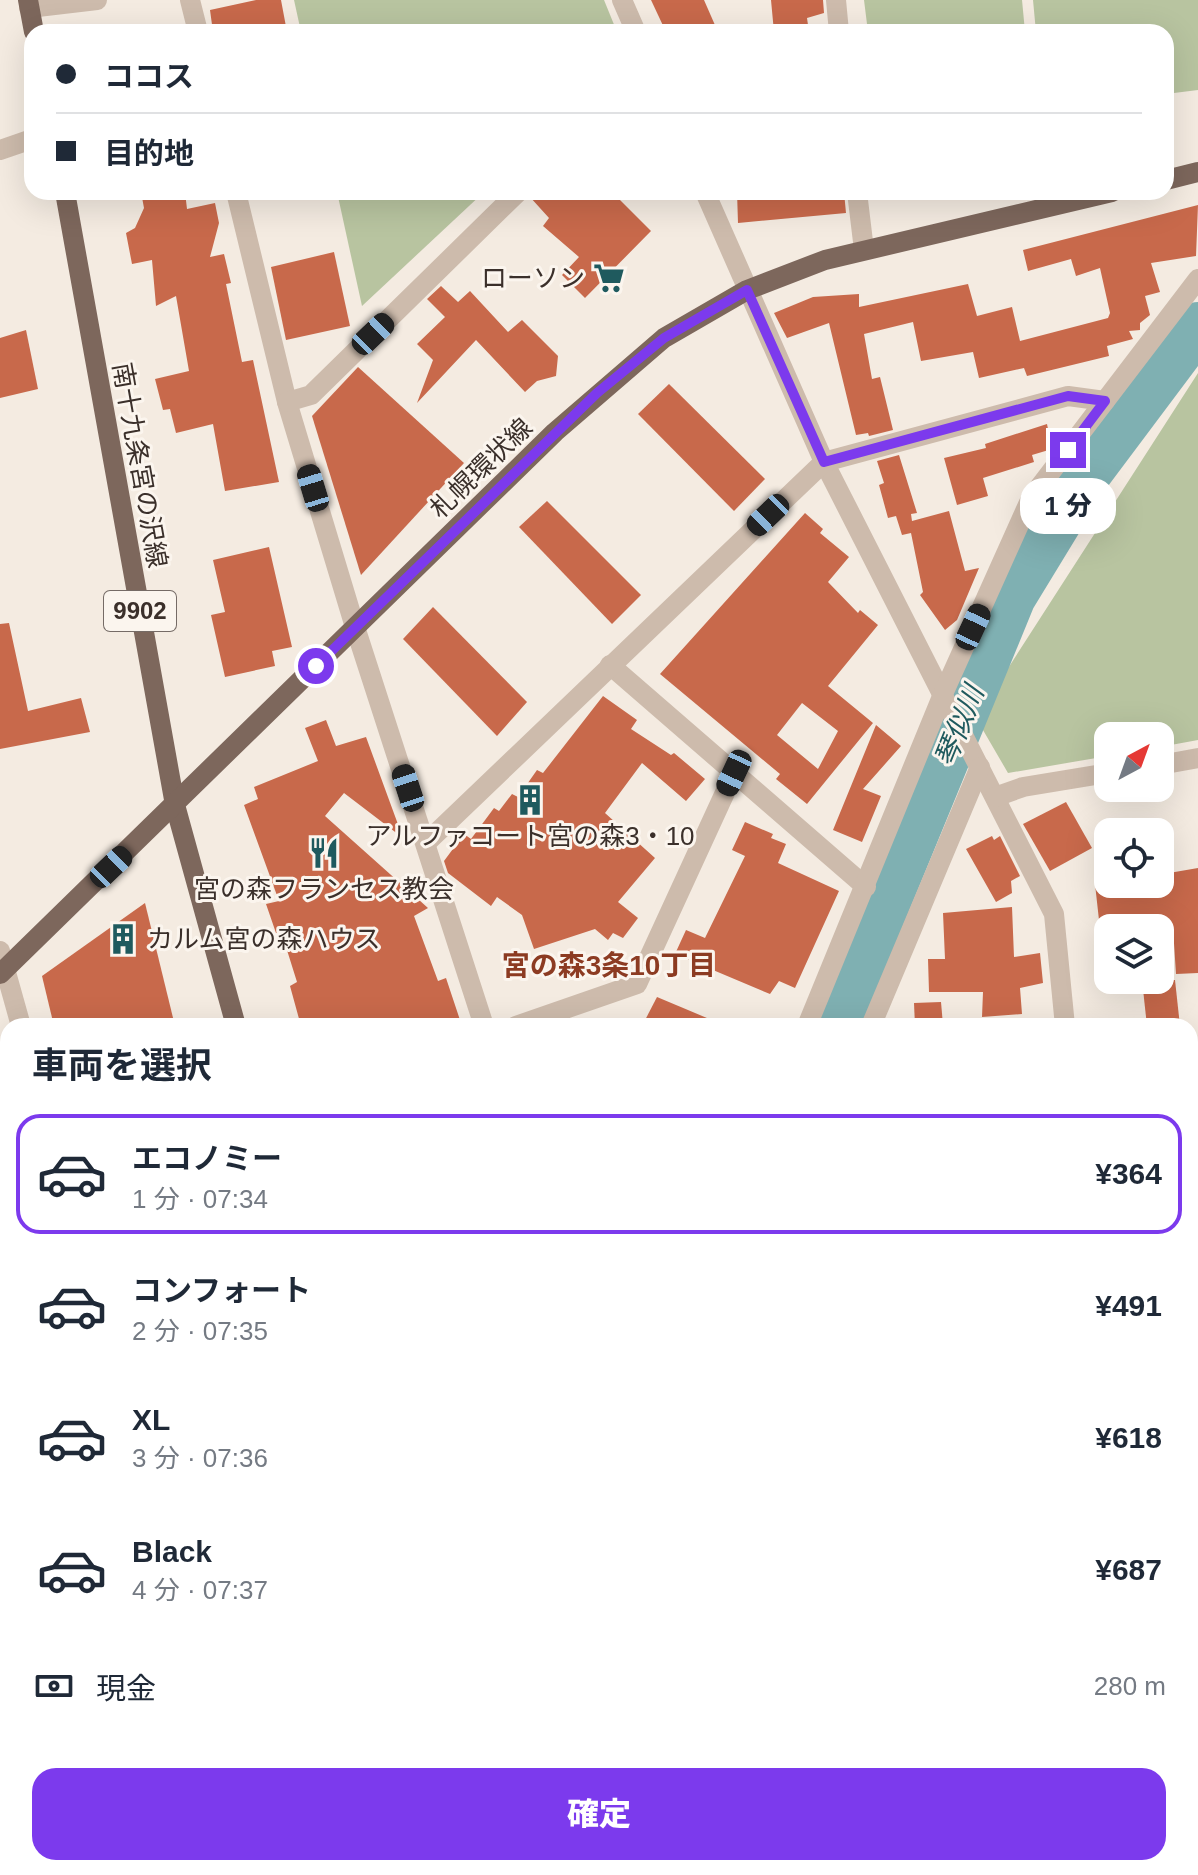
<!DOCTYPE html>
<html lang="ja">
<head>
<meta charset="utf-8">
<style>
	:root { --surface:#fff; --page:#f2f2f3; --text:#1f2937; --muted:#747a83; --line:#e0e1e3; --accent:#7c3aed }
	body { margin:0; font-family:Arial,"Noto Sans JP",sans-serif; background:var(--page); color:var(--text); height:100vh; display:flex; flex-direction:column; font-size:30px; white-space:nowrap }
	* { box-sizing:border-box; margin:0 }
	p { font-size:26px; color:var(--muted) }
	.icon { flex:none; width:44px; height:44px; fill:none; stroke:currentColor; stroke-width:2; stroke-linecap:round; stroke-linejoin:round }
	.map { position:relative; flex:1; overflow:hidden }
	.drawer { position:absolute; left:0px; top:1018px; width:1198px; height:858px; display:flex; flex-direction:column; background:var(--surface); border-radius:24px 24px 0 0; box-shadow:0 8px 32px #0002 }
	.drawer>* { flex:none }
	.hud { position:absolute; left:24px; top:24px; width:1150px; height:176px; border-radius:24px; box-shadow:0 8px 32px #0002; display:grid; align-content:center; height:176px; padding:0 32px; background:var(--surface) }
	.needle { width:52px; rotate:41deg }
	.fabs { position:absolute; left:1094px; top:722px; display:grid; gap:16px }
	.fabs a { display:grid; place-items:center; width:80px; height:80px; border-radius:16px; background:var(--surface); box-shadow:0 8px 32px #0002; font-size:40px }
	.end { position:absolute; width:36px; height:36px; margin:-18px; border:10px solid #7c3aed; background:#fff; box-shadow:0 0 0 4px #fff }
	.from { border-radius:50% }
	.bubble { position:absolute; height:56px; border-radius:24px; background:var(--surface); box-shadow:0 8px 32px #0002; font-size:26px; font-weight:800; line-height:56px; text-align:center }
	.car { position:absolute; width:24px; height:48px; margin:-24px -12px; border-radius:10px; box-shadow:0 0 6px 2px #0007; background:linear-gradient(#222 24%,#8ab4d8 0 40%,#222 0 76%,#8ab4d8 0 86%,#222 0) }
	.hud b { display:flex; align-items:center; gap:28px; height:76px; font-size:30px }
	.hud b+b { border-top:2px solid var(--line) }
	.hud i { width:20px; height:20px; background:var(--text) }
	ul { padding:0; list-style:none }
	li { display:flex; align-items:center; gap:24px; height:120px; margin:0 16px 12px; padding:0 16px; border:4px solid transparent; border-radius:24px }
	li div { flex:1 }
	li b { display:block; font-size:30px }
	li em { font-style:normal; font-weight:800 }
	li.on { border-color:var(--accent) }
	li>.icon { width:72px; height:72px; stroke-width:1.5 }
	h2 { padding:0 32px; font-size:36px; line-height:96px }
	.pay { display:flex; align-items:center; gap:20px; height:88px; padding:0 32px; font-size:30px }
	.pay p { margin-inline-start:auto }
	.action { display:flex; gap:16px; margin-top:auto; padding:16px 32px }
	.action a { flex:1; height:92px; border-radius:24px; background:var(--accent); color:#fff; font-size:32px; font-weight:800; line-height:92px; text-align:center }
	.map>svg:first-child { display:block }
</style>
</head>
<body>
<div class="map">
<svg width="1198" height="1875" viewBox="0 0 1198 1875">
	<rect width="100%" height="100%" fill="#f4ebe1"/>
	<g fill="#b8c4a0">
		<polygon points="294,0 604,0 617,32 301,32"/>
		<polygon points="864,0 1022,0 1025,32 868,32"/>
		<polygon points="1033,0 1198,0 1198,90 1166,94 1166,32 1036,32"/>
		<polygon points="337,192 484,192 362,306"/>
		<polygon points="1198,373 1198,740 1160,747 1160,736 1108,736 1108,756 1008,773 976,718"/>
	</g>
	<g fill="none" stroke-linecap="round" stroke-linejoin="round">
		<polyline stroke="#7fb0b2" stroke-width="8" points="83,1875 93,1868"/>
		<polyline stroke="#7fb0b2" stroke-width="48" points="836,1026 1012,597 1087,474 1198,326"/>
	</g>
	<g fill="#c8694b" fill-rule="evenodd">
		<polygon points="256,0 281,0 287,32 252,32 251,28 213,32 210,10"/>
		<polygon points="651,0 704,0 718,32 666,32"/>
		<polygon points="771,0 823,0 824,13 807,18 809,32 774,32"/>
		<polygon points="141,192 185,192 187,209 215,203 219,223 210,257 224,254 231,283 226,284 242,362 253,360 279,482 225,491 213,424 176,433 170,409 163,410 155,379 189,371 176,296 156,306 152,260 132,264 126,233 135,228 144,208"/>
		<polygon points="531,192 612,192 651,231 585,298 562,275 579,257 543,226 549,218 530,197"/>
		<polygon points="737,192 844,192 846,213 738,223"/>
		<polygon points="1198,205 1196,256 1151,263 1160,292 1145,296 1150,315 1140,323 1140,330 1129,331 1133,339 1107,346 1109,356 1027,376 1024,368 979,378 973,352 921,361 913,322 864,334 872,379 880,377 893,430 869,436 868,433 856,435 829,323 787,338 774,313 813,297 859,294 859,307 968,284 977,316 1012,307 1020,341 1108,318 1110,313 1100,268 1076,276 1071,259 1028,271 1023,250"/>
		<polygon points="334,252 350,326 286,340 271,267"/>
		<polygon points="441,286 458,302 470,291 508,332 522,320 558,356 556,376 537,381 525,392 476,340 417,403 433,360 417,344 445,317 427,299"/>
		<polygon points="26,330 38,389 0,398 0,338"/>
		<polygon points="358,367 464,463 361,575 312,416"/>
		<polygon points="669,384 765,479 734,511 638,414"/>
		<polygon points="1047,424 1052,449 1032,455 1034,462 983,478 988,496 957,505 944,458 986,448 985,444"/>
		<polygon points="899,455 917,513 911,514 912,521 949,511 965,571 979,568 957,620 945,630 920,595 923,592 911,533 902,535 896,516 888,518 879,485 884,483 877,461"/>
		<polygon points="547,501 641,595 612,624 519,527"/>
		<path d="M805,513L823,529L820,533L849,557L828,582L858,613L860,610L878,625L828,686L873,723L807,804L776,779L780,774L660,674ZM802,703L838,731L818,769L777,735Z"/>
		<polygon points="269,547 292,647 272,651 275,666 225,677 211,615 225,612 213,560"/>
		<polygon points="433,607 527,702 497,736 403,639"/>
		<polygon points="9,623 28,711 81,698 90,732 0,749 0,624"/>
		<polygon points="603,696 637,720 631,729 671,755 674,753 705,779 686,801 642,763 605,813 655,858 618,902 638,918 623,938 613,933 608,940 595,929 534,949 522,915 497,897 491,906 448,873 444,861 464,834 471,839 494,808 499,811 512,794 518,797 537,770 543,773"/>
		<polygon points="326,720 336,746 366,737 403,838 344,793 325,816 428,908 414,916 438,981 446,978 462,1026 301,1026 290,986 297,982 281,931 276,933 266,904 279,901 244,805 258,799 254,787 318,761 305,728"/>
		<polygon points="876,725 901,746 863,789 881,796 862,842 833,830"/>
		<polygon points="1066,802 1092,848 1050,871 1023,824"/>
		<polygon points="745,822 773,834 771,838 786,844 778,863 839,891 795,988 779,981 770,994 675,954 686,930 705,938 745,856 732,850"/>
		<polygon points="992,836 994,840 1000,836 1020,876 1011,881 1012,893 996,902 966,849"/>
		<polygon points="1198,868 1198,973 1176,974 1173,928 1104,928 1104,919 1099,920 1095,884 1170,884 1169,873"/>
		<polygon points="145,903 175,1026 54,1026 42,976"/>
		<polygon points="1012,907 1014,957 1040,953 1043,983 1020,988 1022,1014 982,1017 983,992 929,992 928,959 945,959 943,913"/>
		<polygon points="1142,980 1175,980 1180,1026 1147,1026"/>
		<polygon points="657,997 726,1026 642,1026"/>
		<polygon points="941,1002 943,1025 915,1026 914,1003"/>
	</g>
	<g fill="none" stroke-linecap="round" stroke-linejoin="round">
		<g stroke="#cdbbac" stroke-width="20">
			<polyline points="190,0 198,32"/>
			<polyline points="622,0 636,32"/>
			<polyline points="836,0 839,32"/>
			<polyline points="29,8 97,0"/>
			<polyline points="0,150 32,139"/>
			<polyline points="236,192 287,402 355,627 484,1026"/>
			<polyline points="705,192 824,462 1054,914 1065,1026"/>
			<polyline points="857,192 864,250"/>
			<polyline points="287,402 311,395 518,192"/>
			<polyline points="610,665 866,887"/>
			<polyline points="1160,765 1198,758"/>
			<polyline points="995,797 1023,787 1108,773"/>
			<polyline points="426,843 824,462 1068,396 1105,401"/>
			<polyline points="0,951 21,1026"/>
			<polyline points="516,1026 637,984 734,773"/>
			<polyline points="807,1026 943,694 1031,498 1198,279"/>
			<polyline points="871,1026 980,767"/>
			<polyline points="1190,1297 1198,1296"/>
			<polyline points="0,1514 8,1539"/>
			<polyline points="0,1817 8,1813"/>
			<polyline points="118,1868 120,1875"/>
			<polyline points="968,1868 969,1875"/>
			<polyline points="1189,1868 1190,1875"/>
		</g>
		<g stroke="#7d675c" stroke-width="20">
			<polyline points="28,0 34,32"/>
			<polyline points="1166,180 1198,172"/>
			<polyline points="65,192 175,805 236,1026"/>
			<polyline points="0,974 555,432 664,338 747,290 825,260 1112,192"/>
			<polyline points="465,1868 466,1875"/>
		</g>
	</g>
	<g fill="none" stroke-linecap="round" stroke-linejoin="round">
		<polyline stroke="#7c3aed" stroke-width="10" points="316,666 597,393 664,338 747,290 824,462 1068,396 1105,401 1068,450"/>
	</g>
	<defs>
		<symbol id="supermarket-bare" viewBox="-9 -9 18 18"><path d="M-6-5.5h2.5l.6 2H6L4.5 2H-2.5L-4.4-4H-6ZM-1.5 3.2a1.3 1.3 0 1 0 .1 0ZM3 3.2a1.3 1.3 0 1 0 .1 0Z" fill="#1f5a5e" stroke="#fbf5ee" stroke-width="2.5" paint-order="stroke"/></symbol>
		<symbol id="building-bare" viewBox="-9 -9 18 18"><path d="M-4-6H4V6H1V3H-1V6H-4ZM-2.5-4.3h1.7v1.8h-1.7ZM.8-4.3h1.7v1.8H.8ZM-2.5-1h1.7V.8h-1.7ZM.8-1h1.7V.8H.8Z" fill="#1f5a5e" stroke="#fbf5ee" stroke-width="2.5" paint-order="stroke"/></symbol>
		<symbol id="restaurant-bare" viewBox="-9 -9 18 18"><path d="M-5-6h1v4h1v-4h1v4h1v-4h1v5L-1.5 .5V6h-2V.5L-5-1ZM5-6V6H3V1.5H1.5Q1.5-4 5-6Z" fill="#1f5a5e" stroke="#fbf5ee" stroke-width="2.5" paint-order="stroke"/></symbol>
	</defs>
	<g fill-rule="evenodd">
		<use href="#supermarket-bare" x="587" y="256" width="44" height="44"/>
		<use href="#building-bare" x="508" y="778" width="44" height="44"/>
		<use href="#restaurant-bare" x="302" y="831" width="44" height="44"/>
		<use href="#building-bare" x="101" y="917" width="44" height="44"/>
	</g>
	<g text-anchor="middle" stroke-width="6" stroke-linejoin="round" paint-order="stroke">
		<rect fill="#fbf5ee" stroke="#756b66" stroke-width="2" x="104" y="591" width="72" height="40" rx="6"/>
		<g font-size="24" font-weight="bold" fill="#3b302b">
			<text x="140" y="619">9902</text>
		</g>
		<g font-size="26" fill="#3b302b" stroke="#fbf5ee">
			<text x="585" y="287" text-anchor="end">ローソン</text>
			<text x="530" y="845">アルファコート宮の森3・10</text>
			<text x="324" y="898">宮の森フランセス教会</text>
			<text x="147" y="948" text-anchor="start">カルム宮の森ハウス</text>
		</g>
		<g font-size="26" fill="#3b302b" stroke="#fbf5ee">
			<text transform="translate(140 465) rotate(80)" y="9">南十九条宮の沢線</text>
			<text transform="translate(481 468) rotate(-44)" y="9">札幌環状線</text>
		</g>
		<g font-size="28" font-style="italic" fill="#1f5a5e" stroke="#fbf5ee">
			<text transform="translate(959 726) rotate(-68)" y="10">琴似川</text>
		</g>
		<g font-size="28" font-weight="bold" fill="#8c3b22" stroke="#fbf5ee">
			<text x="609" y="975">宮の森3条10丁目</text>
		</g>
	</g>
</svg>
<div class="fabs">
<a><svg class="needle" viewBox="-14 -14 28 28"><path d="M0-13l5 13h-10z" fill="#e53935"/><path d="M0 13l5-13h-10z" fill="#747a83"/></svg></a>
<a><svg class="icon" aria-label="locate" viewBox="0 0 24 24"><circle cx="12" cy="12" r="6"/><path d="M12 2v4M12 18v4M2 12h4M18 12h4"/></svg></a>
<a><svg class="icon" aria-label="layers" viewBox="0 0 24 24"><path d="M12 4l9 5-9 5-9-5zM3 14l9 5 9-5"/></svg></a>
</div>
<i class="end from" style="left:316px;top:666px"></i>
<i class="end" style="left:1068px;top:450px"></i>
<div class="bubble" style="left:1020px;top:478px;width:96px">1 分</div>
<i class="car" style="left:373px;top:334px;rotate:46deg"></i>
<i class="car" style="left:313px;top:488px;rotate:343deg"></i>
<i class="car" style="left:768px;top:515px;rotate:226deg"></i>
<i class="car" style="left:973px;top:627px;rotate:25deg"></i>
<i class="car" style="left:734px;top:773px;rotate:205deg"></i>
<i class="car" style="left:408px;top:788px;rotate:342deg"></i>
<i class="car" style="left:111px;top:867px;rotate:46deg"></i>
<div class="hud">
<b><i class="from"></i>ココス</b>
<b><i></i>目的地</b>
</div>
<section class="drawer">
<h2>車両を選択</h2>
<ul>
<li class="on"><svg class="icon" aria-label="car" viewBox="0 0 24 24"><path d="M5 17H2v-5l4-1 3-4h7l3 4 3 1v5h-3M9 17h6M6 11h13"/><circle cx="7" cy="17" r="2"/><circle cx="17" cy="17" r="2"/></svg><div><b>エコノミー</b><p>1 分 · 07:34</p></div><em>¥364</em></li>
<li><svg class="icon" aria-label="car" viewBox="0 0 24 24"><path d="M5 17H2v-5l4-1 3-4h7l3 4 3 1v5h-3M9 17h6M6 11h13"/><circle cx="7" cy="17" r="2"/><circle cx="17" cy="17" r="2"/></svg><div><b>コンフォート</b><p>2 分 · 07:35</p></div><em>¥491</em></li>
<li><svg class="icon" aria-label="car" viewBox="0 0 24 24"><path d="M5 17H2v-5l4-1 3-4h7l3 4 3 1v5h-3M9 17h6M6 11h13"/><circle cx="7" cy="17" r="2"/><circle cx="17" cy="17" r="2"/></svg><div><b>XL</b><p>3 分 · 07:36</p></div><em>¥618</em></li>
<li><svg class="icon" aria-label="car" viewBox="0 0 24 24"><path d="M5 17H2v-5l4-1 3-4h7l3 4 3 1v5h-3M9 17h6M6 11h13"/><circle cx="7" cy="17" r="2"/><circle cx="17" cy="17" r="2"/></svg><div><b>Black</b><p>4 分 · 07:37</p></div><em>¥687</em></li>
</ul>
<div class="pay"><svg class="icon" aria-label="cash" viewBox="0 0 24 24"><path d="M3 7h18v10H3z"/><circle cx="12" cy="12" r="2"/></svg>現金<p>280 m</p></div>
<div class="action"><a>確定</a></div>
</section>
</div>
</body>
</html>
